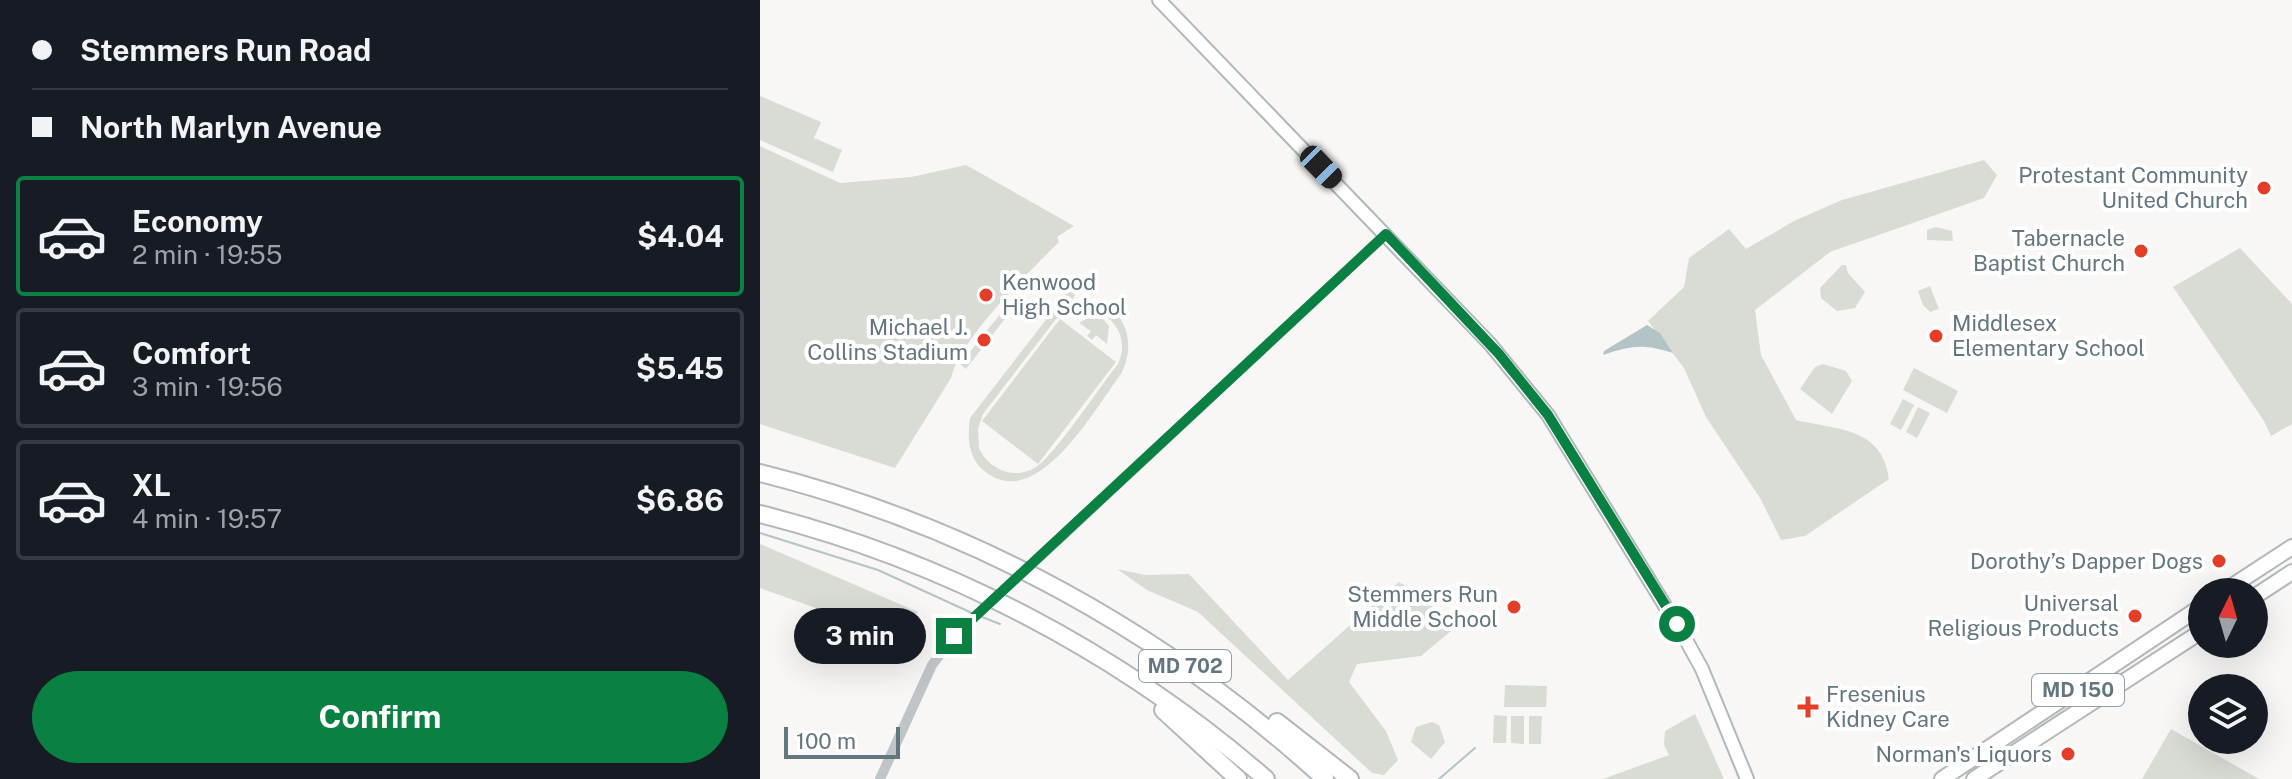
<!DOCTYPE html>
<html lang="en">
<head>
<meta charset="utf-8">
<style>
	:root { --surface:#171b24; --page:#20242c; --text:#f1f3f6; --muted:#9ea1a6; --line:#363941; --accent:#0b8043 }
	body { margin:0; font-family:"Public Sans",sans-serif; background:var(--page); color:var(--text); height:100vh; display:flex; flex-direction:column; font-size:30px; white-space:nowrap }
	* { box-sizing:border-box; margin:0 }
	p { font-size:26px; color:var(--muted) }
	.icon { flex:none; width:44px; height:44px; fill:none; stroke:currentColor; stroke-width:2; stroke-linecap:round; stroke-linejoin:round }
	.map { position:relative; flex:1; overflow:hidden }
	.details { display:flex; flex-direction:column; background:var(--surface); width:760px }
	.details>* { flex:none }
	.hud { display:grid; align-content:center; height:176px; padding:0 32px; background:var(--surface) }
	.needle { width:52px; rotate:5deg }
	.tools { position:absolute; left:1428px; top:578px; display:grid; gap:16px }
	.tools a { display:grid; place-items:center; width:80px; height:80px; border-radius:50%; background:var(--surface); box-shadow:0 8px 32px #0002; font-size:40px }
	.scale { position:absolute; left:24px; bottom:20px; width:116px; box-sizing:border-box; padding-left:8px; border:4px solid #627680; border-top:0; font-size:22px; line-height:28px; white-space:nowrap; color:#627680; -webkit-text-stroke:6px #fff; paint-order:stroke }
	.end { position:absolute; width:36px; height:36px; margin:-18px; border:10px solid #0b8043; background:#fff; box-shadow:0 0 0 4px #fff }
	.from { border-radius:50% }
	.bubble { position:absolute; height:56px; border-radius:28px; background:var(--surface); box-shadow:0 8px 32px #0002; font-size:26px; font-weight:700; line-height:56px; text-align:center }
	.car { position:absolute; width:24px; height:48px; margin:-24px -12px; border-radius:10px; box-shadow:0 0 6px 2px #0007; background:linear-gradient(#222 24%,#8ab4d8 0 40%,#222 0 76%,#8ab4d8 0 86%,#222 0) }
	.hud b { display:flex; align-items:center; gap:28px; height:76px; font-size:30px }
	.hud b+b { border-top:2px solid var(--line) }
	.hud i { width:20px; height:20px; background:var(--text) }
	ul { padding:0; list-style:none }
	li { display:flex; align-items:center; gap:24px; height:120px; margin:0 16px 12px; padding:0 16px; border:4px solid var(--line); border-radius:8px }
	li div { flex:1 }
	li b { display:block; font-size:30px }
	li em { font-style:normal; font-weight:700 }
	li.on { border-color:var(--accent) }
	li>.icon { width:72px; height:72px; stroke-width:1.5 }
	.cta { display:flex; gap:16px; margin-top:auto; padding:16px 32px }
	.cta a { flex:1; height:92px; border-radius:48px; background:var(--accent); color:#fff; font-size:32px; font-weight:700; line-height:92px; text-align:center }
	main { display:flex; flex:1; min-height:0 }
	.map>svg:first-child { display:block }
</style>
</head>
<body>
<main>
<section class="details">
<div class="hud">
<b><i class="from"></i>Stemmers Run Road</b>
<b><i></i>North Marlyn Avenue</b>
</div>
<ul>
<li class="on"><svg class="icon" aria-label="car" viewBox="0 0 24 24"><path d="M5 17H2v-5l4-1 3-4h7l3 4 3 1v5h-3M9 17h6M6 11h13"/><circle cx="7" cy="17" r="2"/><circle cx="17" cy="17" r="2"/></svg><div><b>Economy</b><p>2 min · 19:55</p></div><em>$4.04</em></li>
<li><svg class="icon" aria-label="car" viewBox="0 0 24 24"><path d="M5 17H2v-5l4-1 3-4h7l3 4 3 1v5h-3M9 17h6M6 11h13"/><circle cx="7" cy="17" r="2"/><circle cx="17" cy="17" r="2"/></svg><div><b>Comfort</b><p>3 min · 19:56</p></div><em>$5.45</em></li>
<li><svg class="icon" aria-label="car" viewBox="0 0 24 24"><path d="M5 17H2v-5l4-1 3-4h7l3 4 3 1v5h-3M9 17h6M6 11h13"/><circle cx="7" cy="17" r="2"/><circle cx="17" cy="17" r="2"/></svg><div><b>XL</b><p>4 min · 19:57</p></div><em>$6.86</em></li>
</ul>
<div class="cta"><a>Confirm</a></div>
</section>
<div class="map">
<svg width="1532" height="779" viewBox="0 0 1532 779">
	<rect width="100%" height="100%" fill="#f8f7f5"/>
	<g fill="#d8dcd4" fill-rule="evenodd">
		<polygon points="0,96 61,122 54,138 82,150 73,172 0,140"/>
		<path d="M0,146L80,183L151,177L206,165L314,226L297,237L299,242C268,273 202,336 191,378L135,468L0,424Z"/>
		<path d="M1224,160L1237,175L1224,198L1070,252L995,310L1001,355L1036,420C1078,430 1122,427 1129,479L1045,536L1021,540L1000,498L946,417L924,368L888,321L924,287L929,258L969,229L986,249L1034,221L1082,200Z"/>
		<polygon points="1176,227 1192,231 1193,241 1167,240 1167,230"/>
		<polygon points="1480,248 1532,304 1532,424 1511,436 1504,421 1413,287"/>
		<polygon points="1082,265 1086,265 1088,273 1105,292 1095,308 1077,311 1061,298 1060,288"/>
		<polygon points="1170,286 1179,309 1170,312 1163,305 1158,291"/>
		<path d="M309,290L315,295L312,300C358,293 381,336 361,374C335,408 279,511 227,473C208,460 207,438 210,418ZM322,308C351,310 371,336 358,364C340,386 296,454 276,467C255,481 228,469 219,448L218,429L223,414L296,319Z"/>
		<polygon points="242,312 247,316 206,369 200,364"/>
		<polygon points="331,316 343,319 349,326 347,344 336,335 332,340 327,336 331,331 319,323"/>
		<polygon points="300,319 356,362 278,464 222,421"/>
		<polygon points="1063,364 1086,371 1092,381 1072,414 1040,389 1055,367"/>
		<polygon points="1154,368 1198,391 1187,413 1143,390"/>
		<polygon points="1143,399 1154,405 1141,430 1130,424"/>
		<polygon points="1158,407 1170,413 1157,438 1146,432"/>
		<polygon points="0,544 158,612 147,627 67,612 0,588"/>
		<path d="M357,569L385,575L429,574L528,680L639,582C662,595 678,608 691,631L661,656L597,664L589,682L626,731L638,760L624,775L612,773L438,612L387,590Z"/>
		<polygon points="745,685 787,686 786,707 744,707"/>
		<polygon points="935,714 964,779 843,779 909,755 904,745 905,731"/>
		<polygon points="734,715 747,716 746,743 733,743"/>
		<polygon points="751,716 764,716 764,744 751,743"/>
		<polygon points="769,716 782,716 781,744 769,744"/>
		<polygon points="672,722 679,725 685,742 671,759 651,742 656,727"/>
		<polygon points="1411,729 1499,779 1382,779"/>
	</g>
	<path fill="#b4c4c6" d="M887,325L900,333L913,353C883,344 874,345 843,355L844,351Z"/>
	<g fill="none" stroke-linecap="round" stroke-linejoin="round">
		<g stroke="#b4c4c6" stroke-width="2">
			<polyline points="0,533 118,570 212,613"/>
			<polyline points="222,617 240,624"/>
			<polyline points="679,779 715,748"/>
		</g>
		<defs>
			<polyline id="secondary" points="399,0 730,344 788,415 926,640 942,669 987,779"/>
			<g id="primary">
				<polyline points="1463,592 1532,547"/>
				<polyline points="1494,597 1532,572"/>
				<polyline points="1182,779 1442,606"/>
				<polyline points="1214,779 1442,631"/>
			</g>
			<g id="motorway">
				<path d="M0,473C212,526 404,632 565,779"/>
				<path d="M0,514C186,561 361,653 506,779"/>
				<polyline points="403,710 478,779"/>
				<polyline points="517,722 590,779"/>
			</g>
		</defs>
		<use href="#secondary" stroke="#b0b8bc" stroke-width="16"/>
		<use href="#primary" stroke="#b2b8bb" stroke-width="18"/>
		<use href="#motorway" stroke="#b1b7ba" stroke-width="20"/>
		<g stroke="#bec4c7" stroke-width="10">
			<polyline points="298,540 626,234"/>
			<polyline points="120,779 172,665 194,636"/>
		</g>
		<use href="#secondary" stroke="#fff" stroke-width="12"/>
		<use href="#primary" stroke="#fff" stroke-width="14"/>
		<use href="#motorway" stroke="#fff" stroke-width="16"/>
		<polyline stroke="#bec4c7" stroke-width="10" points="194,636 298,540"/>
	</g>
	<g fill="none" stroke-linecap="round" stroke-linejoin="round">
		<polyline stroke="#0b8043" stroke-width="10" points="194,636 626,234 739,354 788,415 917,624"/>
	</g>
	<g fill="#e43e28" stroke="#fff" stroke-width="3">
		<circle cx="1504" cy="188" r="8"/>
		<circle cx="1381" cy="251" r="8"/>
		<circle cx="226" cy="295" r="8"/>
		<circle cx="1176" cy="336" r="8"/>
		<circle cx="224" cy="340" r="8"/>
		<circle cx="1459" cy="561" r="8"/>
		<circle cx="754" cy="607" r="8"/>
		<circle cx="1375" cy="616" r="8"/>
		<path d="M1044 695h8v8h8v8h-8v8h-8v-8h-8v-8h8z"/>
		<circle cx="1308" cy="754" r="8"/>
	</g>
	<g text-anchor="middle" stroke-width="8" stroke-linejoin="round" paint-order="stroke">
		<g fill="#fff" stroke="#919fa6" stroke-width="2">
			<rect x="379" y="650" width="92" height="32" rx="6"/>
			<rect x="1272" y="674" width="92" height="32" rx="6"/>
		</g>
		<g font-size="20" font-weight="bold" fill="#627680">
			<text x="425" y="673">MD 702</text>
			<text x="1318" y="697">MD 150</text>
		</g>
		<g font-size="22" fill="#627680" stroke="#fff" text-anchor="end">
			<text x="1488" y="183">Protestant Community<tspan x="1488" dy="25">United Church</tspan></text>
			<text x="1365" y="246">Tabernacle<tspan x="1365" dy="25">Baptist Church</tspan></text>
			<text x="242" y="290" text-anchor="start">Kenwood<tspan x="242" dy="25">High School</tspan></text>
			<text x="1192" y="331" text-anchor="start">Middlesex<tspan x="1192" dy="25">Elementary School</tspan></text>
			<text x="208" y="335">Michael J.<tspan x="208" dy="25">Collins Stadium</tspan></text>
			<text x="1443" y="569">Dorothy’s Dapper Dogs</text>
			<text x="738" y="602">Stemmers Run<tspan x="738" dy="25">Middle School</tspan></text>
			<text x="1359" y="611">Universal<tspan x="1359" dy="25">Religious Products</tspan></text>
			<text x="1066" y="702" text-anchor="start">Fresenius<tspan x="1066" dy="25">Kidney Care</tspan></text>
			<text x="1292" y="762">Norman's Liquors</text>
		</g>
	</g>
</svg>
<div class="tools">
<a><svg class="needle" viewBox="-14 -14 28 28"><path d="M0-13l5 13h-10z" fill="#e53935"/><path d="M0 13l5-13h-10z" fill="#9ea1a6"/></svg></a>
<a><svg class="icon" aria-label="layers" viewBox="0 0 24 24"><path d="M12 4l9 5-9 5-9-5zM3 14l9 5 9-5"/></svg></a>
</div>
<div class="scale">100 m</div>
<i class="end from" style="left:917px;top:624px"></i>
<i class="end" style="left:194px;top:636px"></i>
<div class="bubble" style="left:34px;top:608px;width:132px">3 min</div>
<i class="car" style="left:561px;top:167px;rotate:136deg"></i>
</div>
</main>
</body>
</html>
